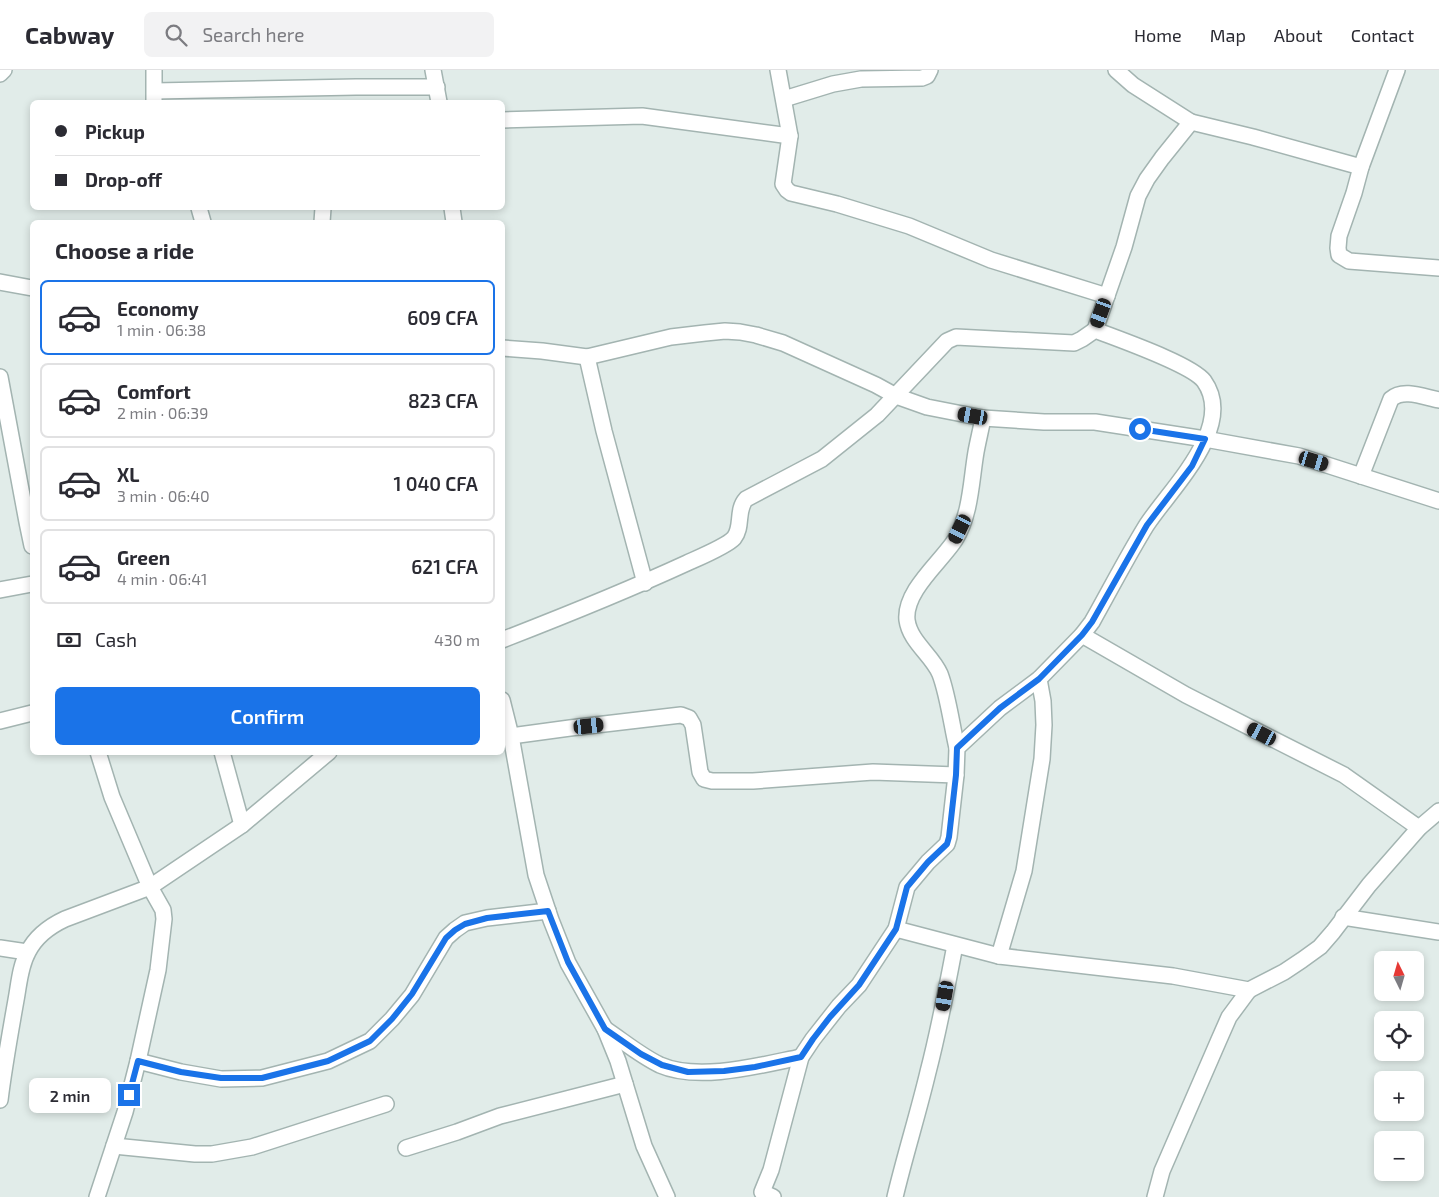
<!DOCTYPE html>
<html lang="en">
<head>
<meta charset="utf-8">
<style>
	:root { --surface:#fff; --page:#f2f2f3; --text:#2b2b33; --muted:#7c7c81; --line:#e1e1e2; --accent:#1a73e8 }
	body { margin:0; font-family:"Exo 2",sans-serif; background:var(--page); color:var(--text); height:100vh; display:flex; flex-direction:column; font-size:19px; white-space:nowrap }
	* { box-sizing:border-box; margin:0 }
	p { font-size:16px; color:var(--muted) }
	.icon { flex:none; width:28px; height:28px; fill:none; stroke:currentColor; stroke-width:2; stroke-linecap:round; stroke-linejoin:round }
	.map { position:relative; flex:1; overflow:hidden }
	.sheet { position:absolute; left:30px; top:150px; width:475px; height:535px; display:flex; flex-direction:column; background:var(--surface); border-radius:8px; box-shadow:0 2px 8px #0003 }
	.sheet>* { flex:none }
	.hud { position:absolute; left:30px; top:30px; width:475px; height:110px; border-radius:8px; box-shadow:0 2px 8px #0003; display:grid; align-content:center; height:110px; padding:0 25px; background:var(--surface) }
	.needle { width:32px; rotate:355deg }
	.fabs { position:absolute; left:1374px; top:881px; display:grid; gap:10px }
	.fabs a { display:grid; place-items:center; width:50px; height:50px; border-radius:8px; background:var(--surface); box-shadow:0 2px 8px #0003; font-size:25px }
	.end { position:absolute; width:22px; height:22px; margin:-11px; border:6px solid #1a73e8; background:#fff; box-shadow:0 0 0 2px #fff }
	.from { border-radius:50% }
	.bubble { position:absolute; height:35px; border-radius:8px; background:var(--surface); box-shadow:0 2px 8px #0003; font-size:16px; font-weight:600; line-height:35px; text-align:center }
	.car { position:absolute; width:15px; height:30px; margin:-15px -8px; border-radius:6px; box-shadow:0 0 4px 1px #0007; background:linear-gradient(#222 24%,#8ab4d8 0 40%,#222 0 76%,#8ab4d8 0 86%,#222 0) }
	.hud b { display:flex; align-items:center; gap:18px; height:48px; font-size:19px }
	.hud b+b { border-top:1px solid var(--line) }
	.hud i { width:12px; height:12px; background:var(--text) }
	ul { padding:0; list-style:none }
	li { display:flex; align-items:center; gap:15px; height:75px; margin:0 10px 8px; padding:0 15px; border:2px solid var(--line); border-radius:8px }
	li div { flex:1 }
	li b { display:block; font-size:19px }
	li em { font-style:normal; font-weight:600 }
	li.current { border-color:var(--accent) }
	li>.icon { width:45px; height:45px; stroke-width:1.5 }
	h2 { padding:0 25px; font-size:22px; line-height:60px }
	.pay { display:flex; align-items:center; gap:12px; height:55px; padding:0 25px; font-size:19px }
	.pay p { margin-inline-start:auto }
	.action { display:flex; gap:10px; margin-top:auto; padding:10px 25px }
	.action a { flex:1; height:58px; border-radius:8px; background:var(--accent); color:#fff; font-size:20px; font-weight:600; line-height:58px; text-align:center }
	header { display:flex; align-items:center; gap:30px; box-sizing:border-box; height:70px; padding:0 25px; background:var(--surface); border-bottom:1px solid var(--line) }
	header strong { font-size:24px }
	nav { display:flex; gap:28px; margin-inline-start:auto; font-size:18px }
	.search { width:350px; height:45px; background:var(--page); display:flex; align-items:center; gap:12px; box-sizing:border-box; padding:0 18px; border-radius:8px; color:var(--muted); font-size:19px }
	.map>svg:first-child { display:block }
</style>
</head>
<body>
<header>
<strong>Cabway</strong>
<div class="search"><svg class="icon" aria-label="search" viewBox="0 0 24 24"><circle cx="10" cy="10" r="6"/><path d="M15 15l6 6"/></svg>Search here</div>
<nav><a>Home</a><a>Map</a><a>About</a><a>Contact</a></nav>
</header>
<div class="map">
<svg width="1439" height="1127" viewBox="0 0 1439 1127">
	<rect width="100%" height="100%" fill="#e1ece9"/>
	<g fill="none" stroke-linecap="round" stroke-linejoin="round">
		<defs>
			<g id="minor">
				<polyline points="433,0 439,32"/>
				<polyline points="778,0 790,66 783,114 787,120 791,123 837,134 909,156 991,190 1107,226"/>
				<polyline points="1116,0 1133,15 1191,52"/>
				<polyline points="1397,0 1361,97 1354,123 1339,166 1338,178 1339,185 1349,191 1439,198"/>
				<polyline points="0,4 4,0"/>
				<polyline points="155,21 356,17 437,17"/>
				<polyline points="784,29 833,14 861,9 922,8 927,6 930,0"/>
				<polyline points="154,32 154,0"/>
				<polyline points="502,50 642,46 790,66"/>
				<polyline points="199,138 203,152"/>
				<polyline points="452,138 454,152"/>
				<polyline points="322,152 323,138"/>
				<polyline points="0,212 32,218"/>
				<polyline points="1095,260 1124,177 1138,126 1147,109 1162,88 1191,52 1253,67 1361,97"/>
				<polyline points="502,278 542,281 587,287 671,267 705,263 725,261 740,262 756,265 783,273 876,315 896,326 927,337 983,348 1044,352 1095,352 1205,369 1299,386 1439,431"/>
				<polyline points="587,287 604,361 645,513"/>
				<polyline points="0,307 27,452 32,476"/>
				<path d="M1361,406L1391,329C1403,318 1424,327 1439,330"/>
				<polyline points="0,520 32,514"/>
				<polyline points="1082,565 1186,625 1344,705 1419,758"/>
				<path d="M502,570C564,546 626,521 687,493C698,488 727,476 734,468C743,457 736,440 746,429L822,389L877,345L947,271L956,267L1074,273L1082,269L1095,260C1118,269 1191,294 1204,311C1237,357 1169,420 1146,456C1127,487 1110,520 1092,552L1082,565L1039,609L1000,638L957,678L956,705L949,767L947,774L928,792L907,817L896,859L859,915L839,936L813,969L801,987L771,1100L762,1122L773,1127"/>
				<polyline points="502,630 511,666 536,805 551,850 568,893 605,959 618,991 644,1076 667,1127"/>
				<polyline points="0,651 32,643"/>
				<polyline points="511,666 570,658 681,645 689,648 693,655 700,702 704,709 712,711 753,711 873,702 956,705"/>
				<path d="M957,678C952,657 948,625 940,604C932,585 910,572 907,550C904,521 941,492 955,470C971,444 971,411 976,382C978,371 981,359 983,348"/>
				<polyline points="222,682 242,755"/>
				<polyline points="1343,847 1439,862"/>
				<polyline points="896,859 999,886 1173,906 1249,920 1284,902 1302,890 1320,877 1333,862 1369,815 1419,758 1439,741"/>
				<polyline points="0,878 27,882"/>
				<polyline points="999,886 1024,801 1042,689 1044,655 1043,631 1039,609"/>
				<path d="M605,959C623,971 641,986 660,995C699,1012 761,995 801,987"/>
				<polyline points="138,991 181,1002 221,1009 262,1008 328,991 370,971 392,949 412,925 446,868 455,860 465,853 487,848 548,841"/>
				<path d="M0,1030C4,997 10,964 16,930C19,914 20,896 28,882C36,866 50,856 65,849L150,817L242,755L329,682"/>
				<polyline points="114,1076 195,1084 212,1084 252,1077 386,1034"/>
				<polyline points="406,1078 457,1062 500,1046 625,1014"/>
				<polyline points="97,1127 125,1042 138,991 158,900 164,849 163,840 150,817 112,727 98,682"/>
				<path d="M895,1127C905,1085 918,1044 928,1002C939,960 947,917 955,875"/>
				<polyline points="1155,1127 1162,1101 1218,972 1229,947 1249,920"/>
			</g>
		</defs>
		<use href="#minor" stroke="#a3b4b1" stroke-width="18"/>
		<use href="#minor" stroke="#fff" stroke-width="15"/>
	</g>
	<g fill="none" stroke-linecap="round" stroke-linejoin="round">
		<polyline stroke="#1a73e8" stroke-width="6" points="129,1025 138,991 181,1002 221,1008 262,1008 328,991 370,971 392,949 412,924 446,868 455,860 465,854 487,848 548,841 568,892 605,959 641,984 662,995 688,1002 724,1001 755,997 801,987 813,969 830,947 859,915 896,859 907,817 928,792 947,774 949,767 956,705 957,678 1000,638 1039,609 1082,565 1092,552 1147,455 1192,396 1205,369 1140,359"/>
	</g>
</svg>
<div class="fabs">
<a><svg class="needle" viewBox="-14 -14 28 28"><path d="M0-13l5 13h-10z" fill="#e53935"/><path d="M0 13l5-13h-10z" fill="#7c7c81"/></svg></a>
<a><svg class="icon" aria-label="locate" viewBox="0 0 24 24"><circle cx="12" cy="12" r="6"/><path d="M12 2v4M12 18v4M2 12h4M18 12h4"/></svg></a>
<a>+</a>
<a>−</a>
</div>
<i class="end from" style="left:1140px;top:359px"></i>
<i class="end" style="left:129px;top:1025px"></i>
<div class="bubble" style="left:29px;top:1008px;width:82px">2 min</div>
<i class="car" style="left:1101px;top:243px;rotate:200deg"></i>
<i class="car" style="left:973px;top:346px;rotate:280deg"></i>
<i class="car" style="left:1314px;top:391px;rotate:107deg"></i>
<i class="car" style="left:960px;top:459px;rotate:206deg"></i>
<i class="car" style="left:589px;top:656px;rotate:84deg"></i>
<i class="car" style="left:1262px;top:664px;rotate:297deg"></i>
<i class="car" style="left:945px;top:926px;rotate:190deg"></i>
<div class="hud">
<b><i class="from"></i>Pickup</b>
<b><i></i>Drop-off</b>
</div>
<section class="sheet">
<h2>Choose a ride</h2>
<ul>
<li class="current"><svg class="icon" aria-label="car" viewBox="0 0 24 24"><path d="M5 17H2v-5l4-1 3-4h7l3 4 3 1v5h-3M9 17h6M6 11h13"/><circle cx="7" cy="17" r="2"/><circle cx="17" cy="17" r="2"/></svg><div><b>Economy</b><p>1 min · 06:38</p></div><em>609 CFA</em></li>
<li><svg class="icon" aria-label="car" viewBox="0 0 24 24"><path d="M5 17H2v-5l4-1 3-4h7l3 4 3 1v5h-3M9 17h6M6 11h13"/><circle cx="7" cy="17" r="2"/><circle cx="17" cy="17" r="2"/></svg><div><b>Comfort</b><p>2 min · 06:39</p></div><em>823 CFA</em></li>
<li><svg class="icon" aria-label="car" viewBox="0 0 24 24"><path d="M5 17H2v-5l4-1 3-4h7l3 4 3 1v5h-3M9 17h6M6 11h13"/><circle cx="7" cy="17" r="2"/><circle cx="17" cy="17" r="2"/></svg><div><b>XL</b><p>3 min · 06:40</p></div><em>1 040 CFA</em></li>
<li><svg class="icon" aria-label="car" viewBox="0 0 24 24"><path d="M5 17H2v-5l4-1 3-4h7l3 4 3 1v5h-3M9 17h6M6 11h13"/><circle cx="7" cy="17" r="2"/><circle cx="17" cy="17" r="2"/></svg><div><b>Green</b><p>4 min · 06:41</p></div><em>621 CFA</em></li>
</ul>
<div class="pay"><svg class="icon" aria-label="cash" viewBox="0 0 24 24"><path d="M3 7h18v10H3z"/><circle cx="12" cy="12" r="2"/></svg>Cash<p>430 m</p></div>
<div class="action"><a>Confirm</a></div>
</section>
</div>
</body>
</html>
